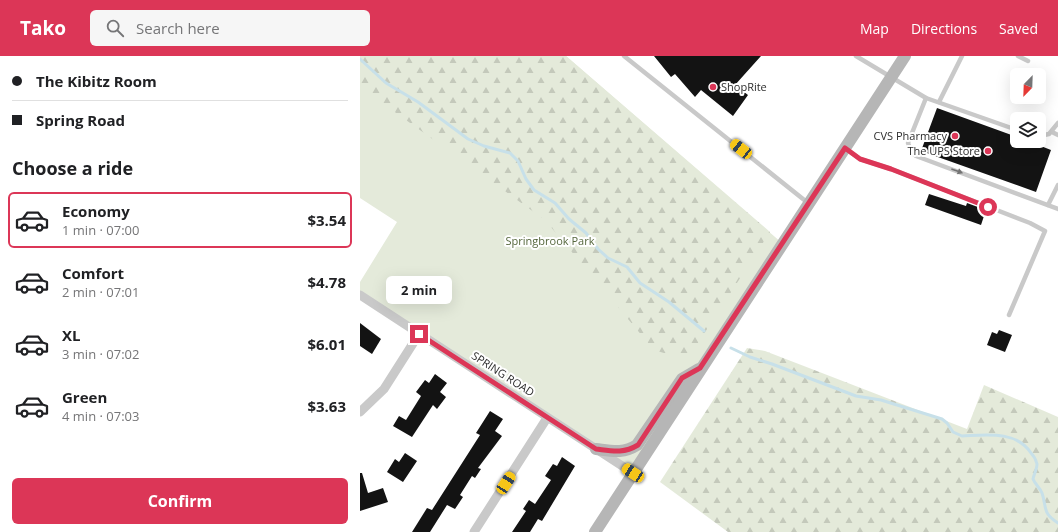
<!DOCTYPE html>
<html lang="en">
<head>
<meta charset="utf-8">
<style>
	:root { --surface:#fff; --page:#f6f6f6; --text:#202124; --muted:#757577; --line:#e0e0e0; --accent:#dc3657 }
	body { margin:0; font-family:"Open Sans",sans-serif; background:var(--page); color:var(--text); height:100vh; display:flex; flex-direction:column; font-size:15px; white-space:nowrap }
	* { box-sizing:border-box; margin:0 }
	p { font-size:13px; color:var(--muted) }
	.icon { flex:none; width:22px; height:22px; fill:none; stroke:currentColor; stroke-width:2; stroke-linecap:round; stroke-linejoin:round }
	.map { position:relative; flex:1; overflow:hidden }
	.drawer { display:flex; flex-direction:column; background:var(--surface); width:360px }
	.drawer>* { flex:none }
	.hud { display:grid; align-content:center; height:88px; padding:0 12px; background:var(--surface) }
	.needle { width:26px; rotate:203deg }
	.buttons { position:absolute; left:650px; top:12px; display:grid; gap:8px }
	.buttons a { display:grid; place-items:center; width:36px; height:36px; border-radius:6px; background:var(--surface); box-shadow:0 4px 16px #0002; font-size:20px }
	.end { position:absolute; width:18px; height:18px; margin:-9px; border:5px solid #dc3657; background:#fff; box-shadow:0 0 0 2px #fff }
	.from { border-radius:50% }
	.bubble { position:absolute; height:28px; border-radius:6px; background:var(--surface); box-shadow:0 4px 16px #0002; font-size:13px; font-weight:700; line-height:28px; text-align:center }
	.car { position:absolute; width:12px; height:24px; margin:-12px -6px; border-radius:5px; box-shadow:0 0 3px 1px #0007; background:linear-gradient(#f5c518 24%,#345 0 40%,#f5c518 0 76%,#345 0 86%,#f5c518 0) }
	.hud b { display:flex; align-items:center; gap:14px; height:38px; font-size:15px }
	.hud b+b { border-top:1px solid var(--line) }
	.hud i { width:10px; height:10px; background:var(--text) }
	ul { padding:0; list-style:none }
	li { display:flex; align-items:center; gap:12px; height:56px; margin:0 8px 6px; padding:0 4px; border:2px solid transparent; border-radius:6px }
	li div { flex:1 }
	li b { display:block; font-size:15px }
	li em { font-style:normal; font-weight:700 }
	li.current { border-color:var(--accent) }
	li>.icon { width:36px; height:36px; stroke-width:1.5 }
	h2 { padding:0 12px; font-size:18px; line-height:48px }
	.cta { display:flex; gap:8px; margin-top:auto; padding:8px 12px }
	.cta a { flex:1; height:46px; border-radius:6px; background:var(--accent); color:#fff; font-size:16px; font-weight:700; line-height:46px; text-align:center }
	header { display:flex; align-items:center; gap:24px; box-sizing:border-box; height:56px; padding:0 20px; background:var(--accent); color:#fff }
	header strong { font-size:19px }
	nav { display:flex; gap:22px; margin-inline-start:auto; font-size:14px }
	.search { width:280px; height:36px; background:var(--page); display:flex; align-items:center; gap:10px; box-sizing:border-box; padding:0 14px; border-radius:6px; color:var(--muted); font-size:15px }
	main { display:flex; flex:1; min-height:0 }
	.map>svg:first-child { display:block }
</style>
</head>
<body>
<header>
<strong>Tako</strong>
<div class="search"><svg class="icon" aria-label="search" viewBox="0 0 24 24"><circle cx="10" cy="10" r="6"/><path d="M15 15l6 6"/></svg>Search here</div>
<nav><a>Map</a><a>Directions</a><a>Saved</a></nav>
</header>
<main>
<section class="drawer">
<div class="hud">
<b><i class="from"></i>The Kibitz Room</b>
<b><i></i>Spring Road</b>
</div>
<h2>Choose a ride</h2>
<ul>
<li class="current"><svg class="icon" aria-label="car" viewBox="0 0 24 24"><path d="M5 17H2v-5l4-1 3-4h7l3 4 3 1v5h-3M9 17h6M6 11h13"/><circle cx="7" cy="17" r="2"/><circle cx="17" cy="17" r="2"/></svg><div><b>Economy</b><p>1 min · 07:00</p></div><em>$3.54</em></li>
<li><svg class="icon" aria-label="car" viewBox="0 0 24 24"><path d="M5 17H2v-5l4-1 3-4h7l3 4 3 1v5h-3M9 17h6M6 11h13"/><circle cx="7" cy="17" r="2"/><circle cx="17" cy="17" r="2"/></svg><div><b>Comfort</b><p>2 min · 07:01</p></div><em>$4.78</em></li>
<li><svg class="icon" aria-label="car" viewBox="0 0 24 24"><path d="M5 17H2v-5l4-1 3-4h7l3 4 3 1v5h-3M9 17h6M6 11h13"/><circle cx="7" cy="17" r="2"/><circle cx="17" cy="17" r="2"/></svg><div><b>XL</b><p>3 min · 07:02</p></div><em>$6.01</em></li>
<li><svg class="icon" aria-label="car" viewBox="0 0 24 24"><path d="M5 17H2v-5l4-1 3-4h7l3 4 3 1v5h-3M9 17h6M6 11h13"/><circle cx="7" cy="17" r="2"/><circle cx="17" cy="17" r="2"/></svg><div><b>Green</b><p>4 min · 07:03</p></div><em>$3.63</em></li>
</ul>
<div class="cta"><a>Confirm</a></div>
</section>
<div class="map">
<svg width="698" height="476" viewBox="0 0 698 476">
	<defs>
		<pattern id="forest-firs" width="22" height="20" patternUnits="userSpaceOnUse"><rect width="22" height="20" fill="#e4eada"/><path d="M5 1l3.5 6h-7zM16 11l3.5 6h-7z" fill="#c4c9bb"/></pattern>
	</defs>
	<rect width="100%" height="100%" fill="#fff"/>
	<polygon fill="#e4eada" points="0,0 206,0 422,187 273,417 0,239 0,226 37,166 0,142"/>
	<g fill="url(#forest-firs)">
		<polygon points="0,0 206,0 410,176 327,304 294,294 185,164 0,31"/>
		<polygon points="387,292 405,295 607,373 624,329 698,361 698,476 368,476 300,426"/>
	</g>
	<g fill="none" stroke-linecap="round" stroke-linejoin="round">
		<g stroke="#c7e0e9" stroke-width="3">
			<polyline points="0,3 26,27 58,46 108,83 124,90 150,97 158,105 166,123 174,134 195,147 209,163 226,177 238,193 248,202 267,211 280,227 309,246 344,275"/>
			<path d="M371,292L390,301L412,308L496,340L521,344L582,363L587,367L593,376L602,380C625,379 656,374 671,397C674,400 676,404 677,408C677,413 674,418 673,423C675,428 680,432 682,437C687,452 682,457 698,467"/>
		</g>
	</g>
	<g fill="#131313">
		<polygon points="294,0 401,0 375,29 388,39 373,60 341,34 335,41 315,18 311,21"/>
		<polygon points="577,52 657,81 657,85 668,85 691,94 676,136 561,95"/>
		<polygon points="569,138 606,150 607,147 626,154 621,169 565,149"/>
		<polygon points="0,267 21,283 12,298 0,290"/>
		<polygon points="639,274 652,279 645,296 627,289 632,276 637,278"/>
		<polygon points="75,318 87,327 80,336 86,341 77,353 73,349 52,381 33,370 39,360 46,364 61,340 56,336 65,324 69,327"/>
		<polygon points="130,355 143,363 135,375 142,380 118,412 121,413 115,422 112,420 100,439 103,441 95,453 87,449 70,476 52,476 67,452 72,454 120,379 116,377"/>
		<polygon points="45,397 57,405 43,426 27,416 35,403 39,406"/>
		<polygon points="202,401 215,410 182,465 178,463 170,476 152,476 166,455 163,453 169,444 175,448 191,424 185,420 193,408 197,410"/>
		<polygon points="0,417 2,417 8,437 23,432 28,446 0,455"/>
	</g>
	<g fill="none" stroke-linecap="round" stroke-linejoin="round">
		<g stroke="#c9c9c9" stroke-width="4.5">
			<polyline points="264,0 448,147"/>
			<polyline points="496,0 566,42 657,74"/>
			<polyline points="658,0 668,5"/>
			<polyline points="566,42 548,87 552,97 556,100 698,153"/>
			<polyline points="579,46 602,0"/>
			<polyline points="692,76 698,79"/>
			<polyline points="679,80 689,78 698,67"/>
			<polyline points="486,93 500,103 531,113 670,167 685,175 649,259"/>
			<polyline points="688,149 698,129"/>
		</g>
		<g stroke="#c9c9c9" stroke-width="9">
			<polyline points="0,239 273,417"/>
			<polyline points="0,356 24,333 59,278"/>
			<polyline points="114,476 187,362"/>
		</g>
		<g stroke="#b6b6b6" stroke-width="12">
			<path d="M236,393C252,395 263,398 277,389L322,323L339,313"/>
			<polyline points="235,476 545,0"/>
		</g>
	</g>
	<defs><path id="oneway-solid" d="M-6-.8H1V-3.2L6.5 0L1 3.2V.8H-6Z"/></defs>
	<use fill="#737373" href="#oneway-solid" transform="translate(597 115) rotate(20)"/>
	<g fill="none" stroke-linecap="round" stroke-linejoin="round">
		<path stroke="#dc3657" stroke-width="5" d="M59,278L236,393C252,395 263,398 278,389L322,322L340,312L485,92L500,103L531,113L628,151"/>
	</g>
	<g fill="#dc3657" stroke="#fff" stroke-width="1.5">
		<circle cx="353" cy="31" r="4"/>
		<circle cx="595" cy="80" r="4"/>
		<circle cx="628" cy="95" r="4"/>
	</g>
	<g text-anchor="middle" stroke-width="4" stroke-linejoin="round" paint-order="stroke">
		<g font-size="11" fill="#2c2c2c" stroke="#fff" text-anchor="end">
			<text x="361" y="35" text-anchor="start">ShopRite</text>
			<text x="587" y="84">CVS Pharmacy</text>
			<text x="620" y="99">The UPS Store</text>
		</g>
		<g font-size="11" fill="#55663c" stroke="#fff">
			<text x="190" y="189">Springbrook Park</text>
		</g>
		<g font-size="11" fill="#2c2c2c" stroke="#fff">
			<text transform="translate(143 318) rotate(33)" y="4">SPRING ROAD</text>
		</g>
	</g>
</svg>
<div class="buttons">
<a><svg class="needle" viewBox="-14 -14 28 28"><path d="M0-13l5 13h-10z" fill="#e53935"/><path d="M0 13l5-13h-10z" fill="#757577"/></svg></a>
<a><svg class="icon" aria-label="layers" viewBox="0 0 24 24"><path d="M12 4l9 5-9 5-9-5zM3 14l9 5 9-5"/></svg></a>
</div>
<i class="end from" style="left:628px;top:151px"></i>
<i class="end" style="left:59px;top:278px"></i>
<div class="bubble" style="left:26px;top:220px;width:66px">2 min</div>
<i class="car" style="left:381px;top:93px;rotate:308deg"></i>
<i class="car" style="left:273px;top:417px;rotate:303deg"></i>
<i class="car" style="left:146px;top:427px;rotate:33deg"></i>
</div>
</main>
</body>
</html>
